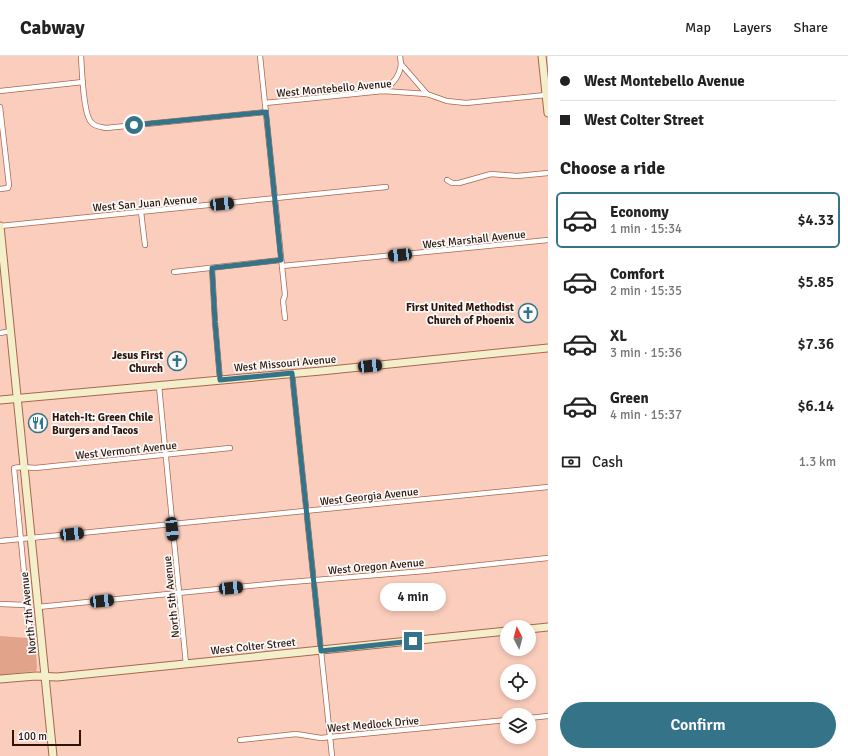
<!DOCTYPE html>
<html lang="en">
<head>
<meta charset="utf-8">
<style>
	:root { --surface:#fff; --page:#f2f2f2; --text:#222; --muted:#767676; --line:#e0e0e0; --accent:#347388 }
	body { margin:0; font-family:Signika,sans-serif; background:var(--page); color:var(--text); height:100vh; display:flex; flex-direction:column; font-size:15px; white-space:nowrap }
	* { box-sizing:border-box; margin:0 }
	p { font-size:13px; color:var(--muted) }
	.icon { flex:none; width:22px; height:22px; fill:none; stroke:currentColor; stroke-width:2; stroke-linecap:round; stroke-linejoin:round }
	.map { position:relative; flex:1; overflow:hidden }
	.panel { display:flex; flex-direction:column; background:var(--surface); width:300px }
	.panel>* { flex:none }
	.banner { display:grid; align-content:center; height:88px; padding:0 12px; background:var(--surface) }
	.needle { width:26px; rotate:354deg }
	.tools { position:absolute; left:500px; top:564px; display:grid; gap:8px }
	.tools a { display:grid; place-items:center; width:36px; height:36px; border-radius:50%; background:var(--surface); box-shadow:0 2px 6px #0003; font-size:20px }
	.scale { position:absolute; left:12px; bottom:10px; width:69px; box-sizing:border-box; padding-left:4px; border:2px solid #2e1409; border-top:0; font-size:11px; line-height:14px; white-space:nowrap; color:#2e1409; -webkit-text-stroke:3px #fafafa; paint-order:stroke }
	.end { position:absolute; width:18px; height:18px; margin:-9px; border:5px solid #347388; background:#fff; box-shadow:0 0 0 2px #fff }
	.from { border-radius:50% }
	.bubble { position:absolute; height:28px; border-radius:14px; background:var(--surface); box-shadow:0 2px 6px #0003; font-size:13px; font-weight:600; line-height:28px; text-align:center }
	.car { position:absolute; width:12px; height:24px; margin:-12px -6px; border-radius:5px; box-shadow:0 0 3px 1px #0007; background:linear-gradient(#222 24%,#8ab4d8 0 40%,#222 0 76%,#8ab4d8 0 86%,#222 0) }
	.banner b { display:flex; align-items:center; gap:14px; height:38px; font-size:15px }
	.banner b+b { border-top:1px solid var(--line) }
	.banner i { width:10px; height:10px; background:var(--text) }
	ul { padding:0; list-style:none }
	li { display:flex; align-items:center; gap:12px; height:56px; margin:0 8px 6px; padding:0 4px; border:2px solid transparent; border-radius:6px }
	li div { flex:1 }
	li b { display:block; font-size:15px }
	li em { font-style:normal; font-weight:600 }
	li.active { border-color:var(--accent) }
	li>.icon { width:36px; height:36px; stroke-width:1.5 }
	h2 { padding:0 12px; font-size:18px; line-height:48px }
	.pay { display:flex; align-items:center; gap:10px; height:44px; padding:0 12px; font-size:15px }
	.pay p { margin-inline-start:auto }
	.cta { display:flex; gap:8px; margin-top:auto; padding:8px 12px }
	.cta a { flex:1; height:46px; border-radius:24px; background:var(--accent); color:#fff; font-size:16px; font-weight:600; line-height:46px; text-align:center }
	header { display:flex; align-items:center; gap:24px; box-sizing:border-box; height:56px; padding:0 20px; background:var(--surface); border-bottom:1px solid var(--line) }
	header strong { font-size:19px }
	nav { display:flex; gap:22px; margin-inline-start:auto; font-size:14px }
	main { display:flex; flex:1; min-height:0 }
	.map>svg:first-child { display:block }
</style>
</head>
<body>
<header>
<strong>Cabway</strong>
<nav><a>Map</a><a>Layers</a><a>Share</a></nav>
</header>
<main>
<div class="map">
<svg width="548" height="700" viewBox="0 0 548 700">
	<rect width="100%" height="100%" fill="#fbcdbc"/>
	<polygon fill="#e1a38a" points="0,580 27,582 35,585 37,612 36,615 0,619"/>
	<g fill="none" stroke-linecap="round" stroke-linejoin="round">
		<defs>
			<g id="street">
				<path d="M81,0C82,14 83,57 91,66C95,71 101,71 106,72L266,56"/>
				<polyline points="260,0 285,239 283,245 285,262"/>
				<polyline points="400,0 401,8 427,38"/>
				<polyline points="0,35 83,26"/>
				<path d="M383,35C393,28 400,20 401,8"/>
				<polyline points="265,47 383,35 427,38 447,45 466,47 546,39"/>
				<polyline points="0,51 9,129 8,132 0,133"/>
				<polyline points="447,124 452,127 459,127 491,118 517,120 548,117"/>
				<polyline points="141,156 145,189"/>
				<polyline points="0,170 386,131"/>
				<polyline points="282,210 548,184"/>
				<polyline points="212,212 215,266 220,324"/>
				<polyline points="174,216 281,204"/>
				<polyline points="0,277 11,275"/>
				<polyline points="292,317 332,700"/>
				<polyline points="159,330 186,608"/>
				<polyline points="0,485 548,431"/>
				<polyline points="0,548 27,549"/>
				<polyline points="38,551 279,527 425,515 548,502"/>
				<path d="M30,579L14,412C19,410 29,412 35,412L230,392"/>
				<polyline points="529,662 548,660"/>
				<polyline points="240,684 296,678 321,682 330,681 507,664"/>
			</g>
			<g id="secondary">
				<polyline points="542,0 548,57"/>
				<polyline points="0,170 53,700"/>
				<polyline points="0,344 321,315 548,292"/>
				<polyline points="529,573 548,571"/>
				<polyline points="0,623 36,620 57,621 507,575"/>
			</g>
		</defs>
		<use href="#street" stroke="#a9674c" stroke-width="6"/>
		<use href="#secondary" stroke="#a9674c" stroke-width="9"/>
		<use href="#street" stroke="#fff" stroke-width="4.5"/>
		<use href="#secondary" stroke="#f3efcb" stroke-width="7"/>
	</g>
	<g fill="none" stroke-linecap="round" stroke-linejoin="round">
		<polyline stroke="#347388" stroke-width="5" points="134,69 266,56 281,204 212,212 215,266 220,324 292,317 321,595 413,585"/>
	</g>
	<defs>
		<symbol id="church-ring" viewBox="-11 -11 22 22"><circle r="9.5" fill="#fafafa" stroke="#347388" stroke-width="1.5"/><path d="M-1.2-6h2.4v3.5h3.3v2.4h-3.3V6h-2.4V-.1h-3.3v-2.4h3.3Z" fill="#347388"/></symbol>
		<symbol id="restaurant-ring" viewBox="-11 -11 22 22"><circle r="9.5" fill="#fafafa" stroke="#347388" stroke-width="1.5"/><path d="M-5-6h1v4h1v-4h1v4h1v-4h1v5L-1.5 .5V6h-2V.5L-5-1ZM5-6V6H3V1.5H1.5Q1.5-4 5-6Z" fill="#347388"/></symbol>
	</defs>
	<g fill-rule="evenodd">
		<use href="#church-ring" x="517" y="246" width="22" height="22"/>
		<use href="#church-ring" x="166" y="294" width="22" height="22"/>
		<use href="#restaurant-ring" x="27" y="356" width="22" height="22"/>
	</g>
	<g text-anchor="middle" stroke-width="3.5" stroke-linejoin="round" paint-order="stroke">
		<g font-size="11" fill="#2e1409" stroke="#fafafa">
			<text transform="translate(334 32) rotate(-5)" y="4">West Montebello Avenue</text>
			<text transform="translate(145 147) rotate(-5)" y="4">West San Juan Avenue</text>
			<text transform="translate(474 183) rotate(-6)" y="4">West Marshall Avenue</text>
			<text transform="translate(285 307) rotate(-5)" y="4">West Missouri Avenue</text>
			<text transform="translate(126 394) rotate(-6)" y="4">West Vermont Avenue</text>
			<text transform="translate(369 440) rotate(-6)" y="4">West Georgia Avenue</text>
			<text transform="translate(376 510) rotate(-5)" y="4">West Oregon Avenue</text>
			<text transform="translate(171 541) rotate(-96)" y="4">North 5th Avenue</text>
			<text transform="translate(28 557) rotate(-96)" y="4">North 7th Avenue</text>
			<text transform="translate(253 590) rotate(-6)" y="4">West Colter Street</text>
			<text transform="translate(373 668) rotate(-5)" y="4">West Medlock Drive</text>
		</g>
		<g font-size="11" font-weight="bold" fill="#2e1409" stroke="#fafafa" text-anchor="end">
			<text x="514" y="255">First United Methodist<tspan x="514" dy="13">Church of Phoenix</tspan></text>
			<text x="163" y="303">Jesus First<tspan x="163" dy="13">Church</tspan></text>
			<text x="52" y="365" text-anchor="start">Hatch-It: Green Chile<tspan x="52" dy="13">Burgers and Tacos</tspan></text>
		</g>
	</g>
</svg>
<div class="tools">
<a><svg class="needle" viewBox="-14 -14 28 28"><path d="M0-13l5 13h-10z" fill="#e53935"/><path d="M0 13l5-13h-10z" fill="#767676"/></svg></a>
<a><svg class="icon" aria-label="locate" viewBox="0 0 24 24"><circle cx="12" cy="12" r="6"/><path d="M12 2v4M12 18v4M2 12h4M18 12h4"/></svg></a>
<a><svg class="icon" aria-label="layers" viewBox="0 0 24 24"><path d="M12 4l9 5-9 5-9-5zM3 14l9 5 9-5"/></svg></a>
</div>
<div class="scale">100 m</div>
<i class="end from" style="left:134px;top:69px"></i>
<i class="end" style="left:413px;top:585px"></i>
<div class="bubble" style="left:380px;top:527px;width:66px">4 min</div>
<i class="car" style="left:222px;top:148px;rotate:84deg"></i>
<i class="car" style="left:400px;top:199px;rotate:264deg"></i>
<i class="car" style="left:370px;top:310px;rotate:84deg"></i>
<i class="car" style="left:172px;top:473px;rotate:174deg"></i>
<i class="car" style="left:72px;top:478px;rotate:84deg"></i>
<i class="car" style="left:231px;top:532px;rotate:84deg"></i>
<i class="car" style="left:102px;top:545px;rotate:84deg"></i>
</div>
<section class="panel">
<div class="banner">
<b><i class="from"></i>West Montebello Avenue</b>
<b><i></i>West Colter Street</b>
</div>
<h2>Choose a ride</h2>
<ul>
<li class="active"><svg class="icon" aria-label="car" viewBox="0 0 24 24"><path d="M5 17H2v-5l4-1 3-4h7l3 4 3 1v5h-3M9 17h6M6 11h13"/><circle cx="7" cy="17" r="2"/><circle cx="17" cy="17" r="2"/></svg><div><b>Economy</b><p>1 min · 15:34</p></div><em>$4.33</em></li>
<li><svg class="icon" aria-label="car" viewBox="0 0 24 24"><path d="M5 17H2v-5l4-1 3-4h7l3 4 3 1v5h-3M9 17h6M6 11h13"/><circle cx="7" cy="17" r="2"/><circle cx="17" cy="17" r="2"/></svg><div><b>Comfort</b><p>2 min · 15:35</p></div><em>$5.85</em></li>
<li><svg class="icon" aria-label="car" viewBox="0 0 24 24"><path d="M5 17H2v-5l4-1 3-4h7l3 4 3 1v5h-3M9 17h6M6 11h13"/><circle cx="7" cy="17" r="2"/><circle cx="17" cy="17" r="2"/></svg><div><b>XL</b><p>3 min · 15:36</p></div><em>$7.36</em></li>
<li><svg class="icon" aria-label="car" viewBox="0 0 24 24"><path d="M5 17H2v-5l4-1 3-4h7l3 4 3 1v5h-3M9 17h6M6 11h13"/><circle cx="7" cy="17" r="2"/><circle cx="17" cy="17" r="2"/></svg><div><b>Green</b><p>4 min · 15:37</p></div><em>$6.14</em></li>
</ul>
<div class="pay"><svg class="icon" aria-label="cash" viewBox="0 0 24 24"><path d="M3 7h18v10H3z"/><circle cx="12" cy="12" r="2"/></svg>Cash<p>1.3 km</p></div>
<div class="cta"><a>Confirm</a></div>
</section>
</main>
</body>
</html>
